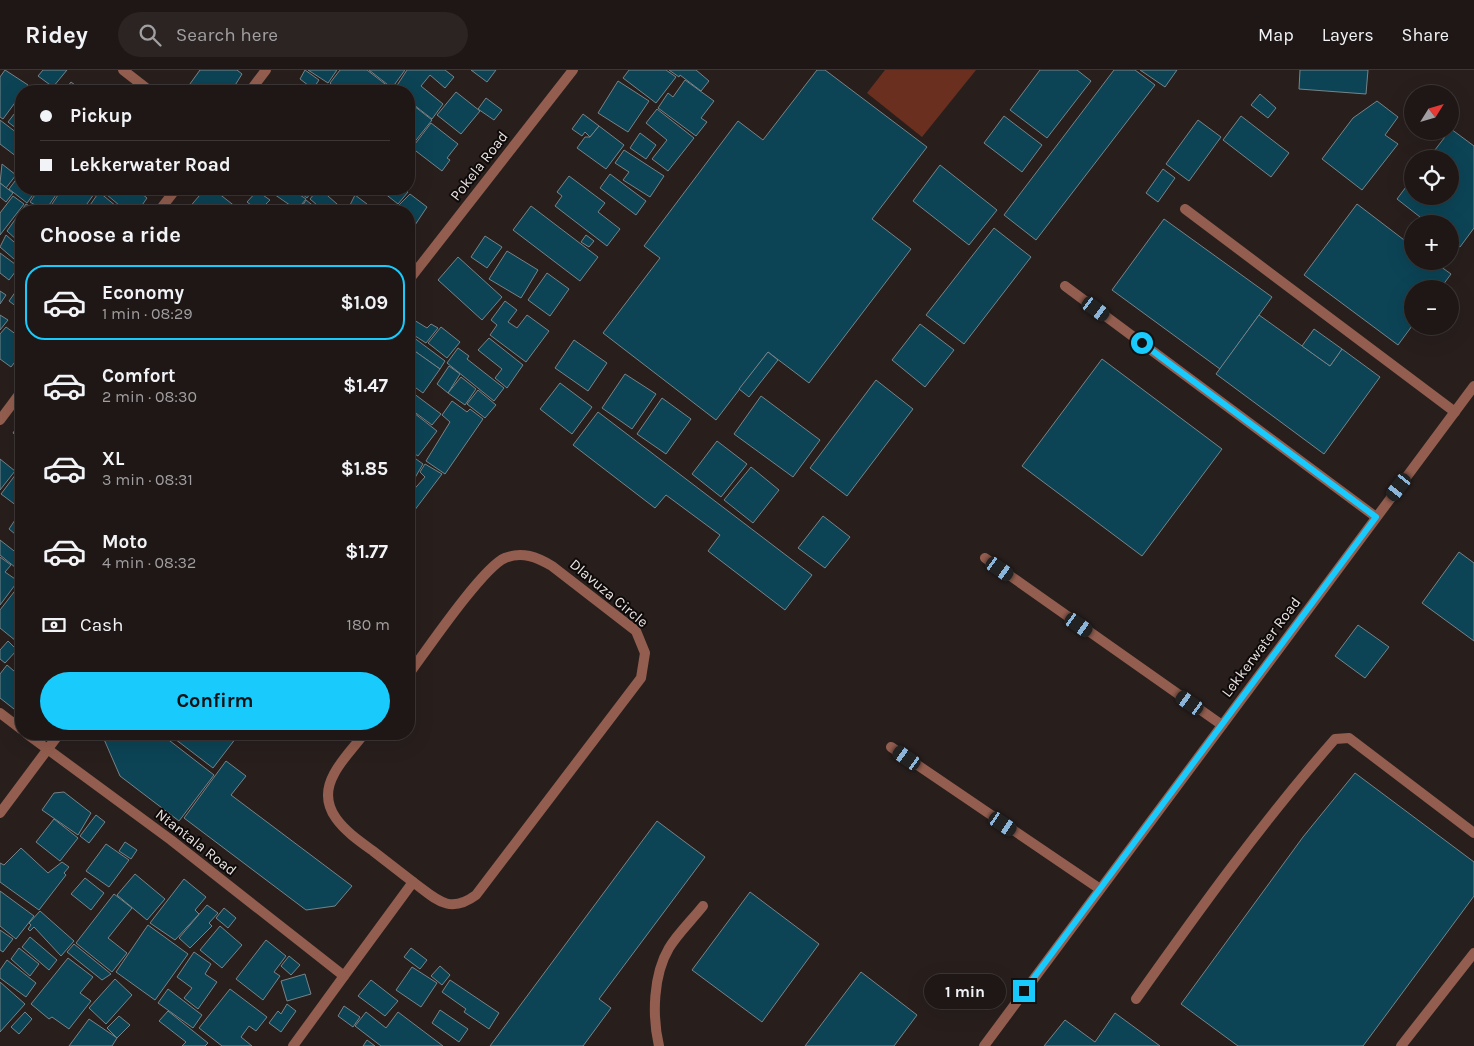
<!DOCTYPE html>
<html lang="en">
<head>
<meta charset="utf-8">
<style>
	:root { --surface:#1e1716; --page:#2b2423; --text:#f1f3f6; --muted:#a19fa1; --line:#3c3635; --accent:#19cafc }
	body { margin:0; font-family:Karla,sans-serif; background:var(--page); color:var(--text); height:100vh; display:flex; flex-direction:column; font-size:19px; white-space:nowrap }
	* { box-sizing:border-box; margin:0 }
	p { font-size:16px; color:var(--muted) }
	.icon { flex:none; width:28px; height:28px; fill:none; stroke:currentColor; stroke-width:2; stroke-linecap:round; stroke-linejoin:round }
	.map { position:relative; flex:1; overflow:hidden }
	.side { position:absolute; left:15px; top:135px; width:400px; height:535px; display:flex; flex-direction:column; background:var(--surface); border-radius:20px; box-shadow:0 5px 20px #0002,0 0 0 1px var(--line) }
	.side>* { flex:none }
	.top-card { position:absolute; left:15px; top:15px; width:400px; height:110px; border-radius:20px; box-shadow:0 5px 20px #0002,0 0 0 1px var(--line); display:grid; align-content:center; height:110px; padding:0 25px; background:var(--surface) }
	.needle { width:32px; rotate:53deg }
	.buttons { position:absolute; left:1404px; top:15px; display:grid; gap:10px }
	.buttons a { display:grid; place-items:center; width:55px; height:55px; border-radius:50%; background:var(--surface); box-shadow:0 5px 20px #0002,0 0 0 1px var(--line); font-size:25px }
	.end { position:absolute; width:22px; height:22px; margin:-11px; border:6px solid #19cafc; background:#111; box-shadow:0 0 0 2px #111 }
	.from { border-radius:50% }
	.bubble { position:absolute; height:35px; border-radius:18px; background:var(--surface); box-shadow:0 5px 20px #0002,0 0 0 1px var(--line); font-size:16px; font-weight:700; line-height:35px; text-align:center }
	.car { position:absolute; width:15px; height:30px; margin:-15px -8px; border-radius:6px; box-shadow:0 0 4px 1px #0007; background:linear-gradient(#222 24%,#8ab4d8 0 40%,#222 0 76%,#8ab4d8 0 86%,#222 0) }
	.top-card b { display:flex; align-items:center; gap:18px; height:48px; font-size:19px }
	.top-card b+b { border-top:1px solid var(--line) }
	.top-card i { width:12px; height:12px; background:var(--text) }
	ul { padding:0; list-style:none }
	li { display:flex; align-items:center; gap:15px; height:75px; margin:0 10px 8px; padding:0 15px; border:2px solid transparent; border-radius:20px }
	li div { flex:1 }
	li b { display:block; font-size:19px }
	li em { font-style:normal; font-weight:700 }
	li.active { border-color:var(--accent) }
	li>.icon { width:45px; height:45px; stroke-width:1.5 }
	h2 { padding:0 25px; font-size:22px; line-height:60px }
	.pay { display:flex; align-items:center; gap:12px; height:55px; padding:0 25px; font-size:19px }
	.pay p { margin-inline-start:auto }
	.primary-button { display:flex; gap:10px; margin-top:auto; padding:10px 25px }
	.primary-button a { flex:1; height:58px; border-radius:30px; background:var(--accent); color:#111; font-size:20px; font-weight:700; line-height:58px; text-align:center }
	header { display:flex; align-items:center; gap:30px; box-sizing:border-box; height:70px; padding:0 25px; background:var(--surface); border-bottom:1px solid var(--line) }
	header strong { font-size:24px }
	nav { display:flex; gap:28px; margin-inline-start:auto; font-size:18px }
	.search { width:350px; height:45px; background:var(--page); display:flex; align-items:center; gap:12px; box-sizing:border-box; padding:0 18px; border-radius:28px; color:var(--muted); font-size:19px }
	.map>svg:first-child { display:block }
</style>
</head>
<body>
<header>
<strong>Ridey</strong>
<div class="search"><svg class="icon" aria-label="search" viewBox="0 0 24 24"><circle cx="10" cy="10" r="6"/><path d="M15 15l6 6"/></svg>Search here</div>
<nav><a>Map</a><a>Layers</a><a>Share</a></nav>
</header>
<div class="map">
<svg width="1474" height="976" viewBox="0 0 1474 976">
	<rect width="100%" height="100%" fill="#281f1d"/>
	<polygon fill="#6a2f1e" points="885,0 976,0 922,67 867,23"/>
	<g fill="#0c4456" stroke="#788387">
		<polygon points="5,0 28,15 3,49 0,47 0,7"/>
		<polygon points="43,0 67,0 53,17 38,6"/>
		<polygon points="200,0 237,0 242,4 234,17 228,15 223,21 190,21 187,18"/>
		<polygon points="305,0 319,10 313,19 300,9"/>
		<polygon points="308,0 337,0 328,13"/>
		<polygon points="340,0 367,0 389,17 386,21 339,21 330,13"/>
		<polygon points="369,0 405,0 392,18"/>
		<polygon points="407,0 445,0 454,7 445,18 430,5 421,16 443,34 432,49 409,31 409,21 394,20"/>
		<polygon points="471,0 496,0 487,12"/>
		<polygon points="629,0 666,0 676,7 656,33 623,8"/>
		<polygon points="669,0 696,0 709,11 701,21 680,5 679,7"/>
		<polygon points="817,0 825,0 927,77 872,149 911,179 809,313 768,282 716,350 603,263 660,188 644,176 738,51 763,70"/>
		<polygon points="1040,0 1077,0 1091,11 1047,68 1010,40"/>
		<polygon points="1114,0 1135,0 1155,15 1036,170 1004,145"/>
		<polygon points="1140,0 1177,0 1165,17"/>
		<polygon points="1300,0 1368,0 1366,24 1299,19"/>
		<polygon points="685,10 714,31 701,48 707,52 696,66 658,38 668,23 673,27"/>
		<polygon points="618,11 649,31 628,62 598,43"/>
		<polygon points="71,12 83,21 64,21"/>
		<polygon points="45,15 51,20 50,21 36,21 41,20"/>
		<polygon points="456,22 480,41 461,64 437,45"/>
		<polygon points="1260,24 1276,38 1268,48 1251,35"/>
		<polygon points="486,28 502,40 494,50 478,39"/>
		<polygon points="1377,31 1398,47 1385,65 1398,74 1362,120 1322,89 1353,48"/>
		<polygon points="409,32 432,50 409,79"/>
		<polygon points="21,35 21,62 8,52"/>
		<polygon points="657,39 694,68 668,101 652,89 667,70 646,53"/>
		<polygon points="583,44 599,56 590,67 585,62 582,66 572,59"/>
		<polygon points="1004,46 1042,75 1022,102 984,73"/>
		<polygon points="1241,46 1289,83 1271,107 1223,70"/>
		<polygon points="0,50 21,66 21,90 0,74"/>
		<polygon points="1198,50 1221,67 1189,111 1166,94"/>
		<polygon points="431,53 458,74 447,88 450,90 442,101 412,78"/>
		<polygon points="599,56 624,75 606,99 577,78 585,67 590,67"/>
		<polygon points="1451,59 1474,76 1474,158 1460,177 1450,170 1450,154 1429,154 1397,129 1412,109 1412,126 1450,126 1450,89 1428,89"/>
		<polygon points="640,63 656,75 646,89 630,78"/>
		<polygon points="624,80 664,106 650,127 623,110 629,102 615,93"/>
		<polygon points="2,94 16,105 6,118 0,113"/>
		<polygon points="940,95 997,140 969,175 913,131"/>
		<polygon points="1163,99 1175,108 1158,132 1146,123"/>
		<polygon points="21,103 21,119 37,119 27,133 9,119"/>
		<polygon points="610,104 646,131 636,145 600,118"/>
		<polygon points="569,106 605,133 598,142 620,159 607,176 555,136 562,126 557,122"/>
		<polygon points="0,113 13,123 6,132 0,127"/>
		<polygon points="39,119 60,119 45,141 30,132"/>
		<polygon points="62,119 86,119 94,124 82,141 61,141 52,134"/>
		<polygon points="100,119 136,119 147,128 138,141 126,141"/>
		<polygon points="205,119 213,119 241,141 191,141 188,139"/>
		<polygon points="269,119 291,119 306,129 297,140 268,120"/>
		<polygon points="296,119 314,119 307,128"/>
		<polygon points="318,119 320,119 345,141 324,141 310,129"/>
		<polygon points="379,119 405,119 408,122 398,134"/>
		<polygon points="257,121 270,130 259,141 247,132"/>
		<polygon points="99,122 122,141 86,141"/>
		<polygon points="410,124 427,137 415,155 409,150 409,141 398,141 395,139"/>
		<polygon points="355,125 367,134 361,141 351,141 348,139"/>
		<polygon points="13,126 24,134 0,165 0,143"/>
		<polygon points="306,130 320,141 299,141"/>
		<polygon points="26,134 36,140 21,141 19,172 7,161"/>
		<polygon points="1357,134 1412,176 1412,191 1433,191 1451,204 1440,219 1412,219 1412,256 1398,275 1304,205"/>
		<polygon points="369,135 377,141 364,141"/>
		<polygon points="531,136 598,187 580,211 513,160"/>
		<polygon points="1164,149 1272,227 1220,299 1112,220"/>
		<polygon points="994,158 1031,187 964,274 926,245"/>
		<polygon points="6,165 21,178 21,195 0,177"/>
		<polygon points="586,165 594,171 589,177 581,172"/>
		<polygon points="485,166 502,177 487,198 471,187"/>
		<polygon points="507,181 538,200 521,228 489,209"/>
		<polygon points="0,183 19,197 9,210 0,203"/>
		<polygon points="458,187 502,227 482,250 438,210"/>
		<polygon points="547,203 569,219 550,246 528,230"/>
		<polygon points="21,214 21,240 9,231"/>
		<polygon points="0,221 6,225 0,234"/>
		<polygon points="505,231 517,240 508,252 517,258 527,245 549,261 526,292 490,265 497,255 491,250"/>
		<polygon points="0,245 8,250 0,260"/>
		<polygon points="1259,245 1330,296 1342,279 1380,307 1324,384 1216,304"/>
		<polygon points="414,250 427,258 431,254 438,258 426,273 409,262 409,256"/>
		<polygon points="920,254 954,280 925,317 892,290"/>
		<polygon points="6,257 21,268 21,284 11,297 0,289 0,264"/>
		<polygon points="441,257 460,272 447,288 428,273"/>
		<polygon points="1314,259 1342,279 1330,296 1302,276"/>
		<polygon points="409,264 445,291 440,299 409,277"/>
		<polygon points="489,268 523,295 507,318 495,308 502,299 478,280"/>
		<polygon points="574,270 607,293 588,321 555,298"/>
		<polygon points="458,278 469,286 467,289 504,318 494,331 447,293"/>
		<polygon points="416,282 440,299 423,323 409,313 409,292"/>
		<polygon points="768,282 778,290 749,327 739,319"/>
		<polygon points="1102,289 1222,379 1142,486 1022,396"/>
		<polygon points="449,296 460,304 448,323 437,314"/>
		<polygon points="625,304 656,324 632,359 602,338"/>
		<polygon points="461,307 476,319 465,335 448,323"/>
		<polygon points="876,310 913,339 847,426 810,398"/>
		<polygon points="560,313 592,337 572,364 540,339"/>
		<polygon points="409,320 441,344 432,355 409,338"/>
		<polygon points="478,320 496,335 485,348 467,334"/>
		<polygon points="761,326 820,370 793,407 734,364"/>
		<polygon points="662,328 691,349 666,384 637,364"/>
		<polygon points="452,331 467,342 470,339 483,349 445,404 426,391 450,352 442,345"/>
		<polygon points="598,342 812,505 785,540 708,481 720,465 666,425 655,438 573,375"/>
		<polygon points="414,343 437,361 418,386 409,380 409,350"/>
		<polygon points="21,351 21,369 13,363"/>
		<polygon points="717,371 747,394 721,427 692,404"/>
		<polygon points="409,384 423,394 409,418"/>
		<polygon points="0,389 15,401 0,420"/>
		<polygon points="425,394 442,404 411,445 409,443 409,425 425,407 420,402"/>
		<polygon points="751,397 779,420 753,453 724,430"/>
		<polygon points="19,400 21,402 21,439 1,424"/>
		<polygon points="823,446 850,467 825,498 798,478"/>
		<polygon points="17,447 21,451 21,469 9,459"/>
		<polygon points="0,470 18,484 21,480 21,502 0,485"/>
		<polygon points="1459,482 1474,493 1474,571 1422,533"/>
		<polygon points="0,487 11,495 5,502 18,511 0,535"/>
		<polygon points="21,513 21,565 16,571 0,558 0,540"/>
		<polygon points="1358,555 1389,577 1365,608 1335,586"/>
		<polygon points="8,571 17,580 5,593 0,589 0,580"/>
		<polygon points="21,591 21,631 14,639 0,628 0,604 7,595 14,601"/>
		<polygon points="99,664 161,664 214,705 179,751 120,706 103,667"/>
		<polygon points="179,664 230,664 236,668 213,698 175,669"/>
		<polygon points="226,691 246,706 231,725 352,816 335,836 306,840 184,748"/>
		<polygon points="1355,703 1474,792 1474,826 1363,976 1238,976 1181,934 1303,767"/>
		<polygon points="64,722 91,743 78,765 42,740 54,723"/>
		<polygon points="96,745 105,752 89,773 80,766"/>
		<polygon points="54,749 78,768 60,791 36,772"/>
		<polygon points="657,751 705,787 599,929 611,938 583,976 490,976"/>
		<polygon points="125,772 137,780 131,789 119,781"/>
		<polygon points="106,774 129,790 109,817 86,801"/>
		<polygon points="21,778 48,803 62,792 69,797 64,803 66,805 39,840 0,812 0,793 4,795"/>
		<polygon points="135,804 165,829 147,850 117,825"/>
		<polygon points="85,808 104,823 91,840 71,824"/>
		<polygon points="184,809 206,827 195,840 199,844 175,870 150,853"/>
		<polygon points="0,821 34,846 16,869 0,856"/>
		<polygon points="750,822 819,874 762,952 692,900"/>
		<polygon points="114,824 132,838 108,868 127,883 112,902 76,873"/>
		<polygon points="207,835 218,843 209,853 212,856 190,878 179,868"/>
		<polygon points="224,838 236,848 228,858 216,848"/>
		<polygon points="40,841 74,871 61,886 34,857 30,861 28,859 31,855 29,853"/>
		<polygon points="148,855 188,884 155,930 116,902"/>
		<polygon points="220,856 242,875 222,898 200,880"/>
		<polygon points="0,860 13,869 3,882 0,880"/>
		<polygon points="30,867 57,890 49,900 22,877"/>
		<polygon points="266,870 286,886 274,902 280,906 263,930 236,909"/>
		<polygon points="74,874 111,904 102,910 67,882"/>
		<polygon points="19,878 39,894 30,906 11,889"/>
		<polygon points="411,878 427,890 420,899 404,887"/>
		<polygon points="194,882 211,894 205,904 217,912 198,939 184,928 192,918 177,907"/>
		<polygon points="289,886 300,895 291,905 281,896"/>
		<polygon points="68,888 93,907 80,923 91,931 69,959 52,947 49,949 31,934"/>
		<polygon points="7,890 36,913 26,927 0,908 0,900"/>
		<polygon points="440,896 450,905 442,915 431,906"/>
		<polygon points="412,897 437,913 421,937 396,920"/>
		<polygon points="861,902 917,945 894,976 805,976"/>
		<polygon points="305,904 311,924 287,931 281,911"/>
		<polygon points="115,909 132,925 106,954 89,938"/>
		<polygon points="371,910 398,931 385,946 358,926"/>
		<polygon points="450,910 499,943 489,959 464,942 466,939 442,922"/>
		<polygon points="0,912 25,934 0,962"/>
		<polygon points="168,919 202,945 193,958 158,933"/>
		<polygon points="230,919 267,947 256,961 249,956 241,967 252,976 222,976 199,958"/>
		<polygon points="287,934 296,941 281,962 269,953 278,941 281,944"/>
		<polygon points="344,936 360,947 353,957 338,946"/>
		<polygon points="440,940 468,959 459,972 432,953"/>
		<polygon points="168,941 208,973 205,976 182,976 186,972 159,951"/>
		<polygon points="25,942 32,949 19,964 11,957"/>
		<polygon points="366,942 386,958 398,942 443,976 381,976 355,956"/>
		<polygon points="1115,943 1160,976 1044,976 1065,950 1095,972"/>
		<polygon points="119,946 130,955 117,968 107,958"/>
		<polygon points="89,949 117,968 112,976 69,976"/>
		<polygon points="367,970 375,976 363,976"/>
	</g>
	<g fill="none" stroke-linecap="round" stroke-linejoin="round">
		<g stroke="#935e4f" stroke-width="10">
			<polyline points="1185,139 1455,342"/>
			<polyline points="1065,216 1376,447"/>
			<polyline points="985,488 1222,655"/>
			<path d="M409,604C426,581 483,497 505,488C522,481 537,487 552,496L636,561L645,583L641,608L476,825C449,845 436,829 413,812"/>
			<polyline points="891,677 1100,819"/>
			<path d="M344,906L413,812C400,802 386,791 373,781C348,763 314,740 334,704C341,690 354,677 364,664"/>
			<path d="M1136,929C1199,840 1263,751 1335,669L1349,668L1474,763"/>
			<path d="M659,976C652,946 653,905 669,878C678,863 692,850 703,836"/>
			<polyline points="1401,976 1474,883"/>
		</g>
		<g stroke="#935e4f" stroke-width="10">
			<polyline points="123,0 150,21"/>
			<polyline points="250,21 266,0"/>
			<polyline points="159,141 176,119"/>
			<polyline points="409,210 573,0"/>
			<polyline points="0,350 21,322"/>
			<polyline points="0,643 21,659"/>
			<polyline points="27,664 171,770 344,906 293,976"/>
			<polyline points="0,743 59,664"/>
			<polyline points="984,976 1474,316"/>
		</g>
	</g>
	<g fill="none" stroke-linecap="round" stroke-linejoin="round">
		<polyline stroke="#19cafc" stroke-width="6" points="1024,921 1376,447 1142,273"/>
	</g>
	<g text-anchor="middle" stroke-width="4" stroke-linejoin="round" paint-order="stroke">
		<g font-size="15" fill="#e9e3e1" stroke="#0e0a09">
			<text transform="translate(479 96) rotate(-52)" y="5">Pokela Road</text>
			<text transform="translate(609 523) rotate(40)" y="5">Dlavuza Circle</text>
			<text transform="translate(1261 577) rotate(-53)" y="5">Lekkerwater Road</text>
			<text transform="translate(196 772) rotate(38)" y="5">Ntantala Road</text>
		</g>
	</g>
</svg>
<div class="buttons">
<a><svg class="needle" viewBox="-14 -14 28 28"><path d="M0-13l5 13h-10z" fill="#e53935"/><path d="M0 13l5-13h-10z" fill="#a19fa1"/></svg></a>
<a><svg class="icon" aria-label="locate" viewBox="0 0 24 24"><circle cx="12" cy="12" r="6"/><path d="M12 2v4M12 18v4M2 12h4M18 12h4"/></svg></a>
<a>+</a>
<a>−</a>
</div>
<i class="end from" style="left:1142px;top:273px"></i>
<i class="end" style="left:1024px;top:921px"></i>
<div class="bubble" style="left:924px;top:904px;width:82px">1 min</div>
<i class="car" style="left:1096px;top:239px;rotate:126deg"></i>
<i class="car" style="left:1399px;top:417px;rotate:217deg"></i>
<i class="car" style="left:1000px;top:499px;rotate:125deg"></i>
<i class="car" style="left:1079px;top:555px;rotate:125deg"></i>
<i class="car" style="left:1190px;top:633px;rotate:305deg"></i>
<i class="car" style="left:907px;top:688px;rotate:305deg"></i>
<i class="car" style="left:1003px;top:754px;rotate:124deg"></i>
<div class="top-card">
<b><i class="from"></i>Pickup</b>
<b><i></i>Lekkerwater Road</b>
</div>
<section class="side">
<h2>Choose a ride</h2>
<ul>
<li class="active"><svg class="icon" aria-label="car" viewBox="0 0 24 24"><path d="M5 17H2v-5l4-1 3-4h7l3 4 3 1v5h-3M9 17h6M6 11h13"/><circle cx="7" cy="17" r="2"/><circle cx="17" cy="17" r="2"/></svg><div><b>Economy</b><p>1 min · 08:29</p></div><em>$1.09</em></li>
<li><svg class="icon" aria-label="car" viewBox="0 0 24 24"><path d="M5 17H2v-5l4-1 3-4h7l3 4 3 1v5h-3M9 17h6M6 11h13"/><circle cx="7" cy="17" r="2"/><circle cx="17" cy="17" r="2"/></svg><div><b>Comfort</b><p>2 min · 08:30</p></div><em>$1.47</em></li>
<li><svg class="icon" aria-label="car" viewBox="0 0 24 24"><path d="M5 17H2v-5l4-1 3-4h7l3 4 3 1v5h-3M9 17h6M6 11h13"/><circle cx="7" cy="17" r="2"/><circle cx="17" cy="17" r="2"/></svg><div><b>XL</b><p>3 min · 08:31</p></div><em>$1.85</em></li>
<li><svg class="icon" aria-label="car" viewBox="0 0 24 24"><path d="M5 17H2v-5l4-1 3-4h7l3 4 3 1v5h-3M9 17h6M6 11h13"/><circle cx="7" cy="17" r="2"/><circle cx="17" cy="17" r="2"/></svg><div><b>Moto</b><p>4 min · 08:32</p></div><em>$1.77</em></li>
</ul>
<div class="pay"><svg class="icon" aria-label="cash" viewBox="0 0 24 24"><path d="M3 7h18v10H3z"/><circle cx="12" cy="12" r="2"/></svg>Cash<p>180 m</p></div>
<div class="primary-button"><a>Confirm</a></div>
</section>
</div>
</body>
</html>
